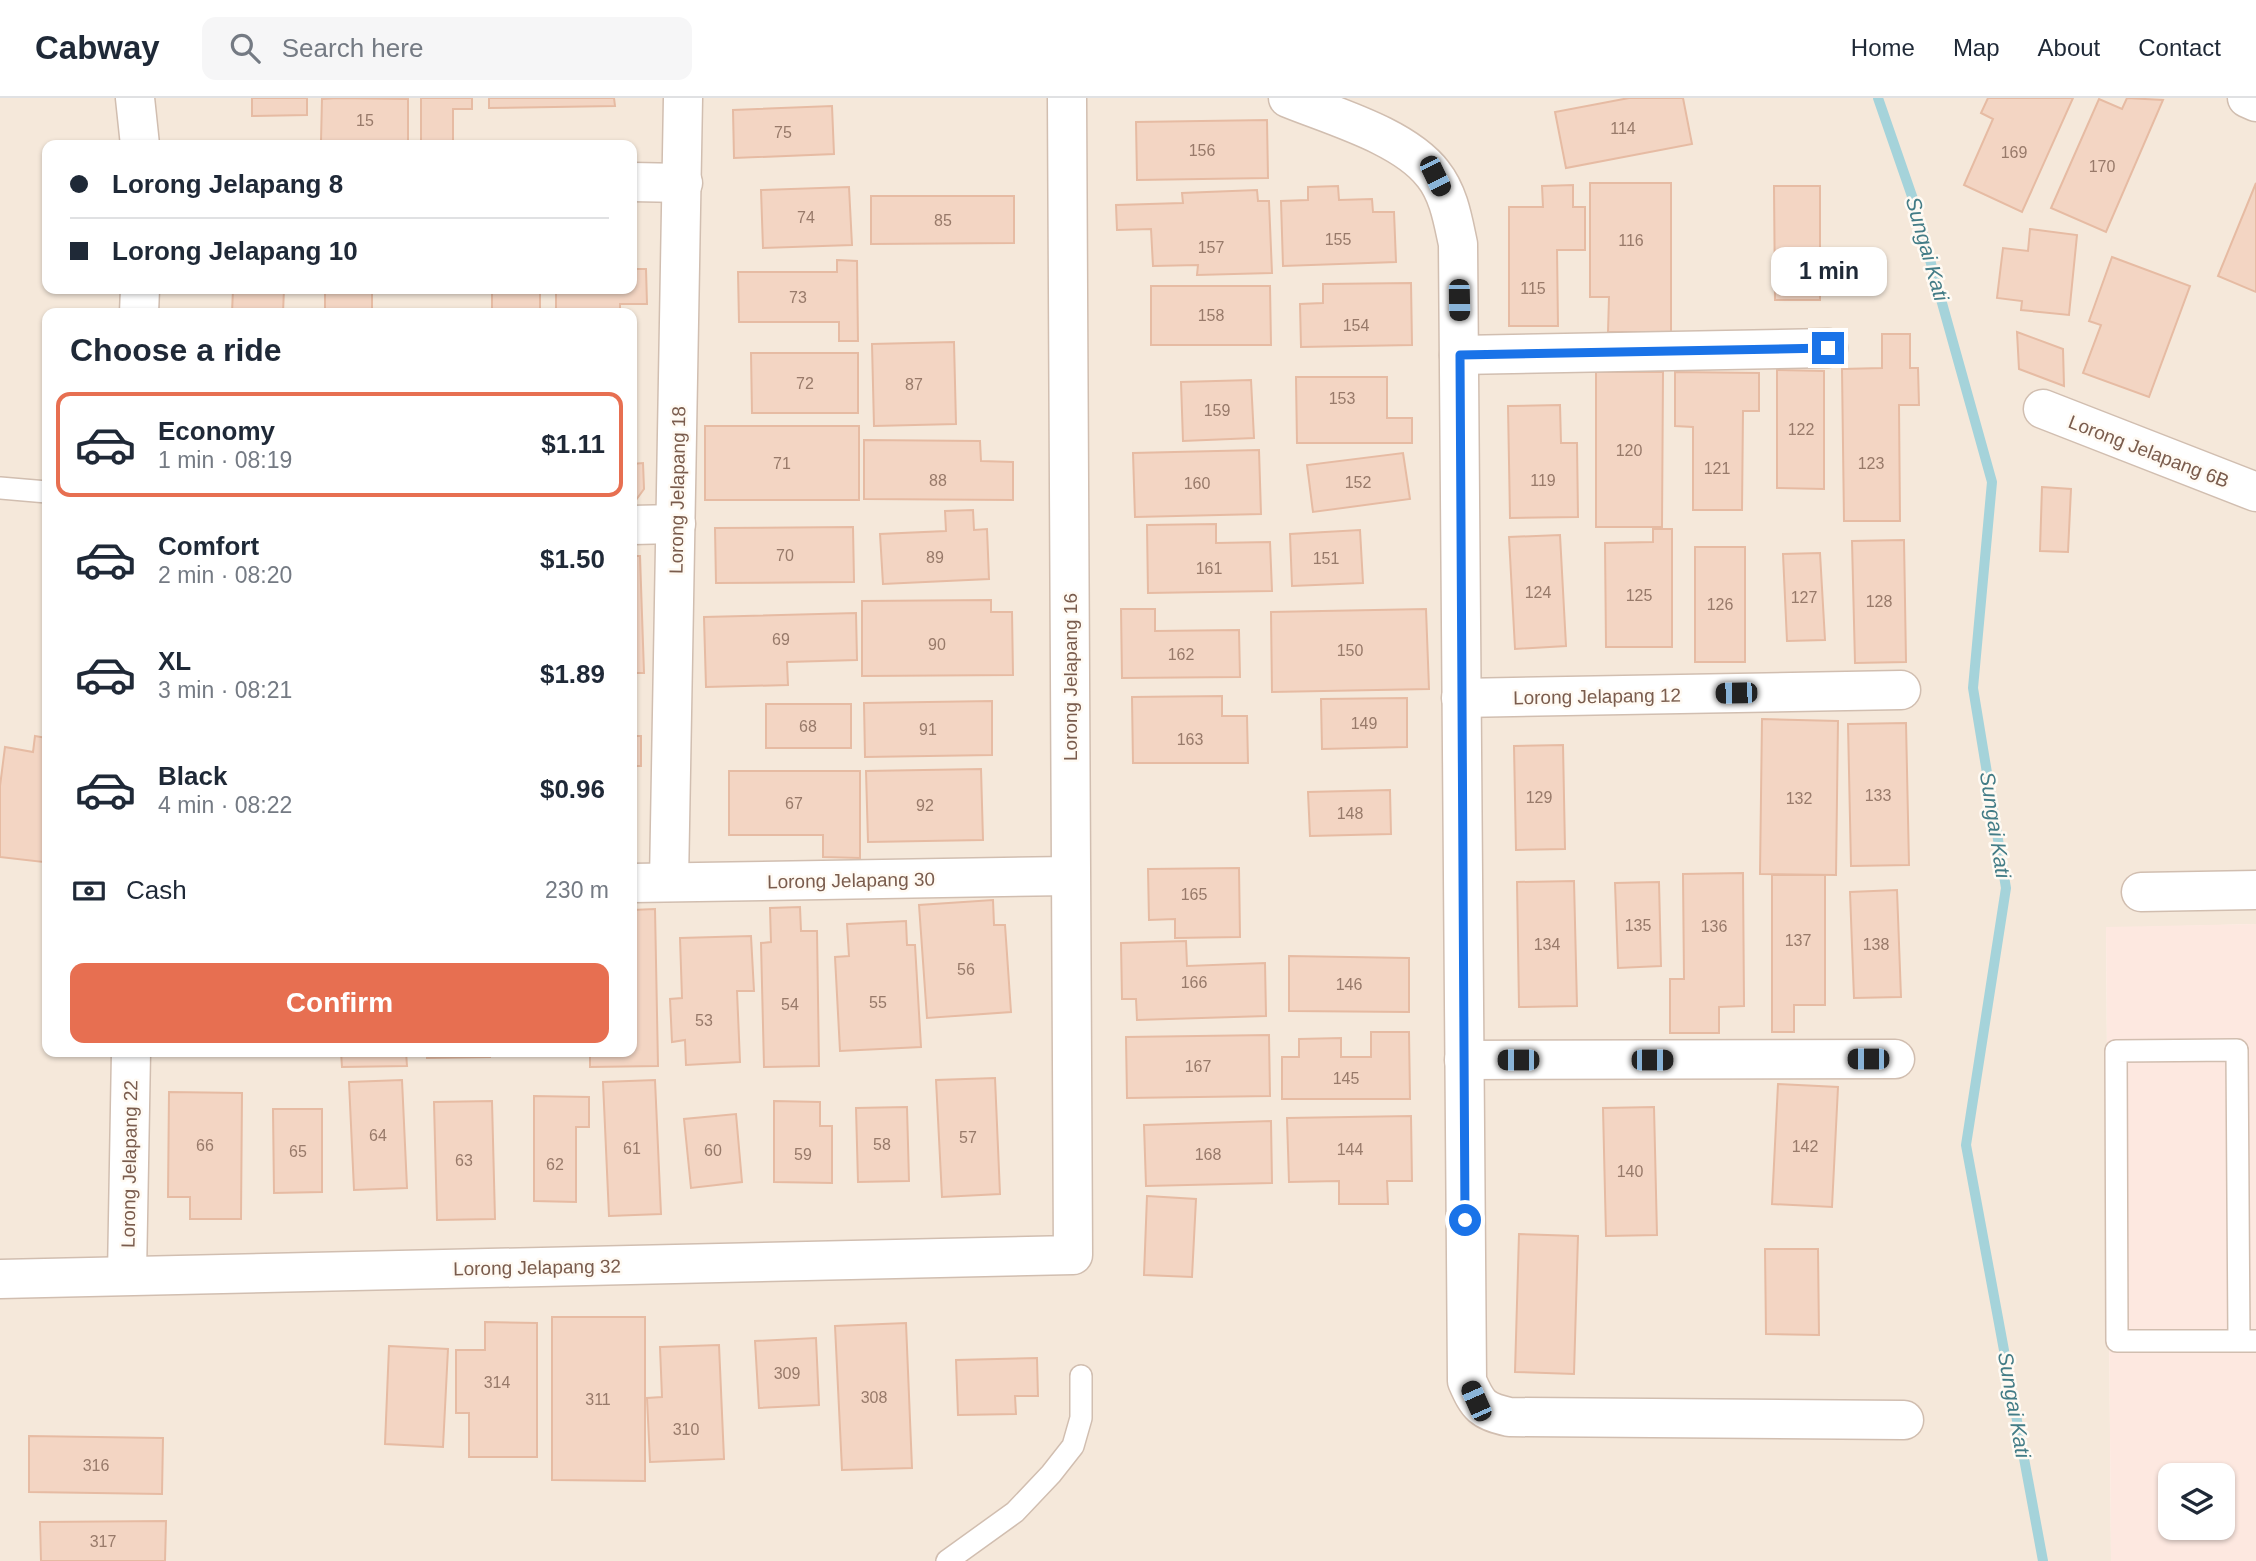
<!DOCTYPE html>
<html lang="en">
<head>
<meta charset="utf-8">
<style>
	:root { --surface:#fff; --page:#f6f6f7; --text:#1f2937; --muted:#747a83; --line:#e0e1e3; --accent:#e76f51 }
	body { margin:0; font-family:Arial,sans-serif; background:var(--page); color:var(--text); height:100vh; display:flex; flex-direction:column; font-size:26px; white-space:nowrap }
	* { box-sizing:border-box; margin:0 }
	p { font-size:23px; color:var(--muted) }
	.icon { flex:none; width:38px; height:38px; fill:none; stroke:currentColor; stroke-width:2; stroke-linecap:round; stroke-linejoin:round }
	.map { position:relative; flex:1; overflow:hidden }
	.sheet { position:absolute; left:42px; top:210px; width:595px; height:749px; display:flex; flex-direction:column; background:var(--surface); border-radius:14px; box-shadow:0 2px 5px #0004 }
	.sheet>* { flex:none }
	.top-card { position:absolute; left:42px; top:42px; width:595px; height:154px; border-radius:14px; box-shadow:0 2px 5px #0004; display:grid; align-content:center; height:154px; padding:0 28px; background:var(--surface) }
	.tools { position:absolute; left:2158px; top:1365px; display:grid; gap:14px }
	.tools a { display:grid; place-items:center; width:77px; height:77px; border-radius:14px; background:var(--surface); box-shadow:0 2px 5px #0004; font-size:35px }
	.end { position:absolute; width:32px; height:32px; margin:-16px; border:9px solid #1a73e8; background:#fff; box-shadow:0 0 0 4px #fff }
	.from { border-radius:50% }
	.bubble { position:absolute; height:49px; border-radius:14px; background:var(--surface); box-shadow:0 2px 5px #0004; font-size:23px; font-weight:800; line-height:49px; text-align:center }
	.car { position:absolute; width:21px; height:42px; margin:-21px -10px; border-radius:9px; box-shadow:0 0 5px 2px #0007; background:linear-gradient(#222 24%,#8ab4d8 0 40%,#222 0 76%,#8ab4d8 0 86%,#222 0) }
	.top-card b { display:flex; align-items:center; gap:24px; height:66px; font-size:26px }
	.top-card b+b { border-top:2px solid var(--line) }
	.top-card i { width:18px; height:18px; background:var(--text) }
	ul { padding:0; list-style:none }
	li { display:flex; align-items:center; gap:21px; height:105px; margin:0 14px 10px; padding:0 14px; border:4px solid transparent; border-radius:14px }
	li div { flex:1 }
	li b { display:block; font-size:26px }
	li em { font-style:normal; font-weight:800 }
	li.selected { border-color:var(--accent) }
	li>.icon { width:63px; height:63px; stroke-width:1.5 }
	h2 { padding:0 28px; font-size:32px; line-height:84px }
	.pay { display:flex; align-items:center; gap:18px; height:77px; padding:0 28px; font-size:26px }
	.pay p { margin-inline-start:auto }
	.button { display:flex; gap:14px; margin-top:auto; padding:14px 28px }
	.button a { flex:1; height:80px; border-radius:14px; background:var(--accent); color:#fff; font-size:28px; font-weight:800; line-height:80px; text-align:center }
	header { display:flex; align-items:center; gap:42px; box-sizing:border-box; height:98px; padding:0 35px; background:var(--surface); border-bottom:2px solid var(--line) }
	header strong { font-size:33px }
	nav { display:flex; gap:38px; margin-inline-start:auto; font-size:24px }
	.search { width:490px; height:63px; background:var(--page); display:flex; align-items:center; gap:18px; box-sizing:border-box; padding:0 24px; border-radius:14px; color:var(--muted); font-size:26px }
	.map>svg:first-child { display:block }
</style>
</head>
<body>
<header>
<strong>Cabway</strong>
<div class="search"><svg class="icon" aria-label="search" viewBox="0 0 24 24"><circle cx="10" cy="10" r="6"/><path d="M15 15l6 6"/></svg>Search here</div>
<nav><a>Home</a><a>Map</a><a>About</a><a>Contact</a></nav>
</header>
<div class="map">
<svg width="2256" height="1463" viewBox="0 0 2256 1463">
	<rect width="100%" height="100%" fill="#fdf6ec"/>
	<path fill="#f5e8da" fill-rule="evenodd" d="M0,0H2256V826L2106,830L2111,1463H0ZM47,47H632V191H47ZM47,215H632V954H47Z"/>
	<path fill="#fde8e0" fill-rule="evenodd" d="M2256,826V1463H2111L2106,829ZM2170,1377H2222V1430H2170Z"/>
	<g fill="none" stroke-linecap="round" stroke-linejoin="round">
		<polyline stroke="#a5d3da" stroke-width="10" points="1878,0 1913,101 1992,384 1973,590 2006,790 1966,1047 2043,1463"/>
	</g>
	<g fill="#f3d5c3" stroke="#e6bba3" stroke-width="2">
		<polygon points="252,0 307,0 307,17 252,18"/>
		<polygon points="337,0 408,1 408,45 321,43 322,1"/>
		<polygon points="421,0 472,0 472,11 453,11 453,47 421,47"/>
		<polygon points="489,0 614,0 615,8 489,10"/>
		<polygon points="1629,0 1683,0 1692,46 1566,70 1555,14"/>
		<polygon points="1988,0 2073,0 2022,114 1964,87 1993,21 1981,15"/>
		<polygon points="2127,0 2163,2 2106,134 2051,110 2099,1 2122,11"/>
		<polygon points="832,8 834,56 734,60 733,12"/>
		<polygon points="1267,22 1268,80 1137,82 1136,24"/>
		<polygon points="1590,85 1671,85 1671,234 1608,234 1609,199 1590,199"/>
		<polygon points="2256,85 2256,194 2218,178"/>
		<polygon points="1573,87 1573,109 1585,109 1585,152 1557,152 1558,228 1509,228 1509,109 1543,109 1542,88"/>
		<polygon points="1338,88 1339,102 1372,101 1373,114 1394,114 1396,164 1283,168 1281,103 1308,102 1308,89"/>
		<polygon points="1774,88 1820,88 1820,202 1775,202"/>
		<polygon points="849,89 852,147 763,150 761,92"/>
		<polygon points="1257,92 1258,103 1269,103 1272,175 1197,177 1198,167 1153,168 1151,131 1117,132 1116,107 1183,105 1182,95"/>
		<polygon points="871,98 1014,98 1014,145 871,146"/>
		<polygon points="2030,131 2077,137 2069,217 2021,212 2022,203 1997,200 2003,150 2028,153"/>
		<polygon points="2112,159 2190,188 2149,299 2083,275 2101,227 2089,223"/>
		<polygon points="837,162 857,163 858,243 839,243 839,224 739,224 738,174 837,174"/>
		<polygon points="632,171 646,171 647,206 620,206 620,215 556,215 556,191 632,191"/>
		<polygon points="1411,185 1412,247 1301,249 1300,206 1323,205 1323,186"/>
		<polygon points="1151,188 1270,188 1271,247 1151,247"/>
		<polygon points="233,191 284,191 283,215 232,215"/>
		<rect x="325" y="191" width="47" height="24"/>
		<rect x="492" y="191" width="48" height="24"/>
		<polygon points="2017,234 2063,251 2064,288 2019,271"/>
		<polygon points="1882,236 1910,236 1910,270 1918,270 1919,307 1899,307 1900,423 1844,423 1842,271 1882,270"/>
		<polygon points="954,244 956,326 874,328 872,246"/>
		<polygon points="751,255 858,255 858,315 752,315"/>
		<polygon points="1777,272 1824,273 1824,391 1777,390"/>
		<polygon points="1596,274 1663,274 1662,429 1596,429"/>
		<polygon points="1675,274 1759,275 1759,313 1743,313 1742,412 1693,412 1693,329 1675,328"/>
		<polygon points="1296,279 1387,279 1387,320 1412,320 1412,345 1297,345"/>
		<polygon points="1251,282 1254,340 1183,343 1181,284"/>
		<polygon points="1560,307 1561,345 1577,345 1578,419 1510,420 1508,308"/>
		<rect x="705" y="328" width="154" height="74"/>
		<polygon points="864,342 980,343 981,363 1013,364 1013,402 864,401"/>
		<polygon points="1259,352 1261,416 1135,419 1133,355"/>
		<polygon points="1403,355 1410,401 1313,414 1307,367"/>
		<polygon points="643,365 644,391 636,402 632,404 632,366"/>
		<polygon points="2042,389 2071,391 2068,454 2040,453"/>
		<polygon points="973,412 974,432 987,431 989,481 883,486 880,436 946,433 945,413"/>
		<polygon points="1216,426 1216,445 1270,444 1272,493 1148,495 1147,427"/>
		<polygon points="853,429 854,484 716,485 715,430"/>
		<polygon points="1653,431 1672,431 1672,549 1606,549 1605,445 1653,444"/>
		<polygon points="1360,432 1363,485 1292,488 1290,436"/>
		<polygon points="1560,437 1566,548 1515,551 1509,439"/>
		<polygon points="1904,442 1906,564 1855,565 1852,443"/>
		<rect x="1695" y="449" width="50" height="115"/>
		<polygon points="1820,455 1825,542 1787,543 1783,456"/>
		<polygon points="632,458 640,458 644,575 632,575"/>
		<polygon points="991,502 991,514 1012,514 1013,577 862,578 862,503"/>
		<polygon points="1121,511 1155,511 1155,533 1239,532 1240,579 1122,580"/>
		<polygon points="1426,511 1429,591 1272,594 1271,514"/>
		<polygon points="856,515 857,562 787,564 788,587 706,589 704,519"/>
		<polygon points="1222,598 1222,618 1247,618 1248,665 1133,665 1132,599"/>
		<polygon points="1407,600 1407,649 1322,651 1321,601"/>
		<polygon points="992,603 992,657 865,659 864,605"/>
		<rect x="766" y="606" width="85" height="44"/>
		<polygon points="1762,621 1838,623 1836,777 1760,776"/>
		<polygon points="1906,625 1909,767 1851,768 1848,626"/>
		<polygon points="35,638 47,640 47,727 43,764 0,759 0,688 5,649 33,654"/>
		<rect x="632" y="638" width="9" height="30"/>
		<polygon points="1563,647 1565,751 1516,752 1514,648"/>
		<polygon points="981,671 983,742 868,744 866,673"/>
		<polygon points="729,673 860,673 860,760 823,759 823,737 729,737"/>
		<polygon points="1390,692 1391,736 1310,738 1308,694"/>
		<polygon points="1239,770 1240,839 1175,840 1175,821 1149,822 1148,771"/>
		<polygon points="1743,775 1744,908 1719,909 1719,935 1670,935 1670,881 1684,881 1683,776"/>
		<polygon points="1772,777 1825,777 1825,907 1794,907 1794,934 1772,934"/>
		<polygon points="1574,783 1577,908 1519,909 1517,784"/>
		<polygon points="1659,784 1661,868 1618,870 1615,785"/>
		<polygon points="1897,792 1901,899 1854,900 1850,794"/>
		<polygon points="993,802 994,827 1005,827 1011,914 927,920 919,807"/>
		<polygon points="800,809 801,833 817,833 819,968 764,969 761,845 771,844 770,810"/>
		<polygon points="655,811 658,968 590,969 590,954 632,954 632,812"/>
		<polygon points="906,823 907,847 915,847 921,949 840,953 835,859 849,858 847,826"/>
		<polygon points="751,838 754,893 737,893 740,964 686,967 685,942 672,944 670,901 682,900 680,840"/>
		<polygon points="1186,843 1187,868 1265,865 1266,918 1137,922 1136,901 1122,901 1121,845"/>
		<polygon points="1289,858 1409,860 1409,914 1289,913"/>
		<polygon points="1371,934 1409,934 1410,1001 1282,1001 1282,959 1299,959 1299,941 1341,940 1341,959 1371,959"/>
		<polygon points="1269,937 1270,998 1127,1000 1126,939"/>
		<polygon points="341,954 406,954 407,968 342,969"/>
		<polygon points="427,954 490,954 490,959 427,960"/>
		<polygon points="995,980 1000,1096 942,1099 936,982"/>
		<polygon points="402,982 407,1090 354,1092 349,984"/>
		<polygon points="655,982 661,1116 609,1118 603,984"/>
		<polygon points="1778,986 1838,989 1832,1109 1772,1106"/>
		<polygon points="169,994 242,995 241,1121 190,1121 190,1099 168,1099"/>
		<polygon points="534,998 589,999 589,1029 576,1029 576,1104 534,1103"/>
		<polygon points="492,1003 495,1121 437,1122 434,1004"/>
		<polygon points="774,1003 820,1004 820,1028 832,1028 832,1085 774,1084"/>
		<polygon points="907,1009 909,1083 858,1084 856,1010"/>
		<polygon points="1654,1009 1657,1137 1606,1138 1603,1010"/>
		<polygon points="273,1011 322,1011 322,1094 274,1095"/>
		<polygon points="736,1016 742,1084 691,1090 684,1021"/>
		<polygon points="1411,1018 1412,1083 1387,1083 1388,1106 1339,1106 1339,1083 1289,1084 1287,1020"/>
		<polygon points="1271,1023 1272,1085 1146,1088 1144,1027"/>
		<polygon points="1147,1098 1196,1101 1192,1179 1144,1177"/>
		<polygon points="1519,1136 1578,1138 1574,1276 1515,1274"/>
		<polygon points="1765,1151 1818,1151 1819,1237 1766,1236"/>
		<polygon points="552,1219 645,1219 645,1383 552,1382"/>
		<polygon points="485,1224 537,1225 537,1359 469,1359 469,1315 456,1315 456,1252 485,1252"/>
		<polygon points="906,1225 912,1370 842,1372 835,1228"/>
		<polygon points="816,1240 819,1307 759,1310 755,1243"/>
		<polygon points="719,1247 724,1361 650,1364 647,1300 662,1299 660,1249"/>
		<polygon points="389,1248 448,1251 443,1349 385,1346"/>
		<polygon points="1037,1260 1038,1298 1015,1298 1016,1316 958,1317 956,1262"/>
		<polygon points="29,1338 163,1340 162,1396 29,1394"/>
		<polygon points="166,1423 165,1463 41,1463 40,1424"/>
	</g>
	<g fill="none" stroke-linecap="round" stroke-linejoin="round">
		<defs>
			<g id="service">
				<polyline points="0,390 47,394"/>
				<polyline points="2239,1243 2237,952 2116,953 2117,1243 2256,1243"/>
				<polyline points="947,1463 1015,1414 1051,1376 1073,1348 1081,1320 1081,1278"/>
			</g>
			<g id="minor">
				<polyline points="135,0 140,47"/>
				<path d="M1288,0C1332,18 1404,38 1433,76C1449,96 1453,123 1458,146L1467,1283C1478,1308 1482,1313 1509,1319L1904,1322"/>
				<polyline points="2247,0 2256,4"/>
				<polyline points="632,84 683,85"/>
				<polyline points="139,215 140,191"/>
				<polyline points="1459,257 1828,250"/>
				<polyline points="2043,311 2256,394"/>
				<polyline points="632,427 676,426"/>
				<polyline points="1461,600 1901,592"/>
				<polyline points="669,784 683,0"/>
				<polyline points="632,785 1070,778"/>
				<polyline points="2141,794 2256,792"/>
				<polyline points="1464,962 1895,961"/>
				<polyline points="127,1177 131,954"/>
				<polyline points="0,1181 1073,1157 1067,0"/>
			</g>
		</defs>
		<use href="#service" stroke="#d1beb0" stroke-width="24"/>
		<use href="#minor" stroke="#d1beb0" stroke-width="41"/>
		<use href="#service" stroke="#fff" stroke-width="21"/>
		<use href="#minor" stroke="#fff" stroke-width="38"/>
	</g>
	<g fill="none" stroke-linecap="round" stroke-linejoin="round">
		<polyline stroke="#1a73e8" stroke-width="9" points="1465,1122 1460,257 1828,250"/>
	</g>
	<g text-anchor="middle" stroke-width="5" stroke-linejoin="round" paint-order="stroke">
		<g font-size="16" fill="#987a6a">
			<text x="365" y="28">15</text>
			<text x="1623" y="36">114</text>
			<text x="783" y="40">75</text>
			<text x="1202" y="58">156</text>
			<text x="2014" y="60">169</text>
			<text x="2102" y="74">170</text>
			<text x="806" y="125">74</text>
			<text x="943" y="128">85</text>
			<text x="1338" y="147">155</text>
			<text x="1631" y="148">116</text>
			<text x="1211" y="155">157</text>
			<text x="1533" y="196">115</text>
			<text x="798" y="205">73</text>
			<text x="1211" y="223">158</text>
			<text x="1356" y="233">154</text>
			<text x="805" y="291">72</text>
			<text x="914" y="292">87</text>
			<text x="1342" y="306">153</text>
			<text x="1217" y="318">159</text>
			<text x="1801" y="337">122</text>
			<text x="1629" y="358">120</text>
			<text x="782" y="371">71</text>
			<text x="1871" y="371">123</text>
			<text x="1717" y="376">121</text>
			<text x="938" y="388">88</text>
			<text x="1543" y="388">119</text>
			<text x="1358" y="390">152</text>
			<text x="1197" y="391">160</text>
			<text x="785" y="463">70</text>
			<text x="935" y="465">89</text>
			<text x="1326" y="466">151</text>
			<text x="1209" y="476">161</text>
			<text x="1538" y="500">124</text>
			<text x="1639" y="503">125</text>
			<text x="1804" y="505">127</text>
			<text x="1879" y="509">128</text>
			<text x="1720" y="512">126</text>
			<text x="781" y="547">69</text>
			<text x="937" y="552">90</text>
			<text x="1350" y="558">150</text>
			<text x="1181" y="562">162</text>
			<text x="1364" y="631">149</text>
			<text x="808" y="634">68</text>
			<text x="928" y="637">91</text>
			<text x="1190" y="647">163</text>
			<text x="1878" y="703">133</text>
			<text x="1539" y="705">129</text>
			<text x="1799" y="706">132</text>
			<text x="794" y="711">67</text>
			<text x="925" y="713">92</text>
			<text x="1350" y="721">148</text>
			<text x="1194" y="802">165</text>
			<text x="1638" y="833">135</text>
			<text x="1714" y="834">136</text>
			<text x="1798" y="848">137</text>
			<text x="1547" y="852">134</text>
			<text x="1876" y="852">138</text>
			<text x="966" y="877">56</text>
			<text x="1194" y="890">166</text>
			<text x="1349" y="892">146</text>
			<text x="878" y="910">55</text>
			<text x="790" y="912">54</text>
			<text x="704" y="928">53</text>
			<text x="1198" y="974">167</text>
			<text x="1346" y="986">145</text>
			<text x="378" y="1043">64</text>
			<text x="968" y="1045">57</text>
			<text x="882" y="1052">58</text>
			<text x="205" y="1053">66</text>
			<text x="1805" y="1054">142</text>
			<text x="632" y="1056">61</text>
			<text x="1350" y="1057">144</text>
			<text x="713" y="1058">60</text>
			<text x="298" y="1059">65</text>
			<text x="803" y="1062">59</text>
			<text x="1208" y="1062">168</text>
			<text x="464" y="1068">63</text>
			<text x="555" y="1072">62</text>
			<text x="1630" y="1079">140</text>
			<text x="787" y="1281">309</text>
			<text x="497" y="1290">314</text>
			<text x="874" y="1305">308</text>
			<text x="598" y="1307">311</text>
			<text x="686" y="1337">310</text>
			<text x="96" y="1373">316</text>
			<text x="103" y="1449">317</text>
		</g>
		<g font-size="19" fill="#7a5c4d" stroke="#fffaf3">
			<text transform="translate(2149 353) rotate(21)" y="7">Lorong Jelapang 6B</text>
			<text transform="translate(677 392) rotate(-89)" y="7">Lorong Jelapang 18</text>
			<text transform="translate(1070 579) rotate(-90)" y="7">Lorong Jelapang 16</text>
			<text transform="translate(1597 598) rotate(-1)" y="7">Lorong Jelapang 12</text>
			<text transform="translate(851 782) rotate(-1)" y="7">Lorong Jelapang 30</text>
			<text transform="translate(129 1066) rotate(-89)" y="7">Lorong Jelapang 22</text>
			<text transform="translate(537 1169) rotate(-1)" y="7">Lorong Jelapang 32</text>
		</g>
		<g font-size="21" font-style="italic" fill="#437c86" stroke="#fffaf3">
			<text transform="translate(1927 151) rotate(74)" y="7">Sungai Kati</text>
			<text transform="translate(1995 727) rotate(81)" y="7">Sungai Kati</text>
			<text transform="translate(2014 1307) rotate(80)" y="7">Sungai Kati</text>
		</g>
	</g>
</svg>
<div class="tools">
<a><svg class="icon" aria-label="layers" viewBox="0 0 24 24"><path d="M12 4l9 5-9 5-9-5zM3 14l9 5 9-5"/></svg></a>
</div>
<i class="end from" style="left:1465px;top:1122px"></i>
<i class="end" style="left:1828px;top:250px"></i>
<div class="bubble" style="left:1771px;top:149px;width:116px">1 min</div>
<i class="car" style="left:1435px;top:78px;rotate:154deg"></i>
<i class="car" style="left:1459px;top:202px;rotate:179deg"></i>
<i class="car" style="left:1736px;top:595px;rotate:269deg"></i>
<i class="car" style="left:1868px;top:961px;rotate:270deg"></i>
<i class="car" style="left:1518px;top:962px;rotate:270deg"></i>
<i class="car" style="left:1652px;top:962px;rotate:90deg"></i>
<i class="car" style="left:1476px;top:1303px;rotate:336deg"></i>
<div class="top-card">
<b><i class="from"></i>Lorong Jelapang 8</b>
<b><i></i>Lorong Jelapang 10</b>
</div>
<section class="sheet">
<h2>Choose a ride</h2>
<ul>
<li class="selected"><svg class="icon" aria-label="car" viewBox="0 0 24 24"><path d="M5 17H2v-5l4-1 3-4h7l3 4 3 1v5h-3M9 17h6M6 11h13"/><circle cx="7" cy="17" r="2"/><circle cx="17" cy="17" r="2"/></svg><div><b>Economy</b><p>1 min · 08:19</p></div><em>$1.11</em></li>
<li><svg class="icon" aria-label="car" viewBox="0 0 24 24"><path d="M5 17H2v-5l4-1 3-4h7l3 4 3 1v5h-3M9 17h6M6 11h13"/><circle cx="7" cy="17" r="2"/><circle cx="17" cy="17" r="2"/></svg><div><b>Comfort</b><p>2 min · 08:20</p></div><em>$1.50</em></li>
<li><svg class="icon" aria-label="car" viewBox="0 0 24 24"><path d="M5 17H2v-5l4-1 3-4h7l3 4 3 1v5h-3M9 17h6M6 11h13"/><circle cx="7" cy="17" r="2"/><circle cx="17" cy="17" r="2"/></svg><div><b>XL</b><p>3 min · 08:21</p></div><em>$1.89</em></li>
<li><svg class="icon" aria-label="car" viewBox="0 0 24 24"><path d="M5 17H2v-5l4-1 3-4h7l3 4 3 1v5h-3M9 17h6M6 11h13"/><circle cx="7" cy="17" r="2"/><circle cx="17" cy="17" r="2"/></svg><div><b>Black</b><p>4 min · 08:22</p></div><em>$0.96</em></li>
</ul>
<div class="pay"><svg class="icon" aria-label="cash" viewBox="0 0 24 24"><path d="M3 7h18v10H3z"/><circle cx="12" cy="12" r="2"/></svg>Cash<p>230 m</p></div>
<div class="button"><a>Confirm</a></div>
</section>
</div>
</body>
</html>
